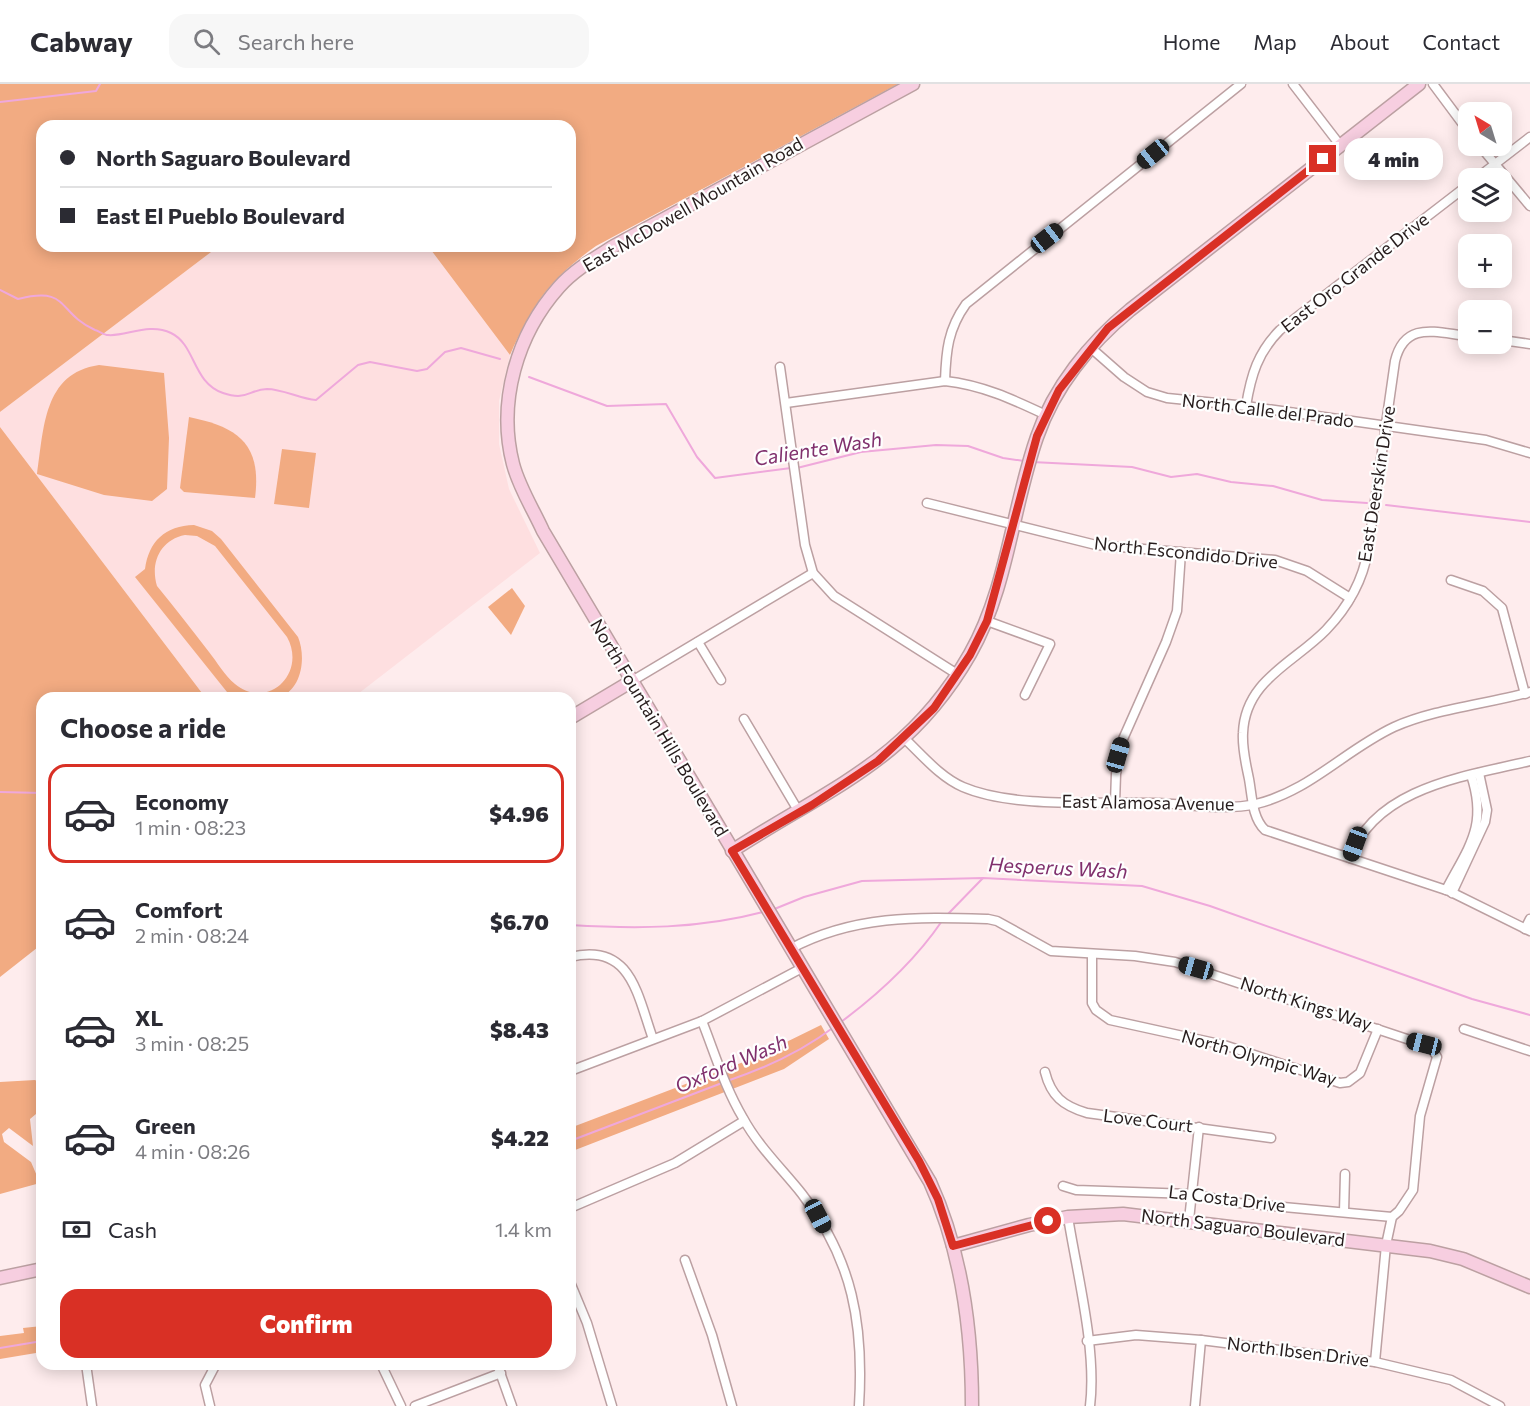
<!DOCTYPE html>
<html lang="en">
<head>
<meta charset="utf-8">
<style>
	:root { --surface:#fff; --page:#f7f7f7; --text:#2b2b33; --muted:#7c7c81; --line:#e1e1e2; --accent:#d93025 }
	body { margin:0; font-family:Commissioner,sans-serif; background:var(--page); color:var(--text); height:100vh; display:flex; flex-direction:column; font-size:22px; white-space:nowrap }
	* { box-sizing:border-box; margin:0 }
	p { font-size:20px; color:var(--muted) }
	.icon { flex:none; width:33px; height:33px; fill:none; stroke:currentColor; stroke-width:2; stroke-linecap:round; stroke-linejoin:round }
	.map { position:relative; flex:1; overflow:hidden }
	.side { position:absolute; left:36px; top:608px; width:540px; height:678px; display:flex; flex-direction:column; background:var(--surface); border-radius:18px; box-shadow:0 3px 15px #0003 }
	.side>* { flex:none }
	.top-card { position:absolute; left:36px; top:36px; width:540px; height:132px; border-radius:18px; box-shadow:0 3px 15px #0003; display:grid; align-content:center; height:132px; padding:0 24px; background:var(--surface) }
	.needle { width:39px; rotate:322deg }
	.fabs { position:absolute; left:1458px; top:18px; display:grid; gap:12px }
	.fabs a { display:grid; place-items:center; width:54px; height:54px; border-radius:12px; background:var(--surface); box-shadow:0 3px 15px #0003; font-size:30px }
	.end { position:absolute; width:27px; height:27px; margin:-14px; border:8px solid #d93025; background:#fff; box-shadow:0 0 0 3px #fff }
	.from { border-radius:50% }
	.bubble { position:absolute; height:42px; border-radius:18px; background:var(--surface); box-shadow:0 3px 15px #0003; font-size:20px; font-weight:800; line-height:42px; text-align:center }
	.car { position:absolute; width:18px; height:36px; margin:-18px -9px; border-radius:8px; box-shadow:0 0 4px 2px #0007; background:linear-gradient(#222 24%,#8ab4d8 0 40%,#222 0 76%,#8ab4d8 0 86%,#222 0) }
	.top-card b { display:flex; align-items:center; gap:21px; height:57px; font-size:22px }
	.top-card b+b { border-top:2px solid var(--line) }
	.top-card i { width:15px; height:15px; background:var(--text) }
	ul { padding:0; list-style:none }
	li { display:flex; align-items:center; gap:18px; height:99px; margin:0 12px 9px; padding:0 12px; border:3px solid transparent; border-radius:18px }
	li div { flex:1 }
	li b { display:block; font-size:22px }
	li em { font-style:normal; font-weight:800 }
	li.active { border-color:var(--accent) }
	li>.icon { width:54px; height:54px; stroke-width:1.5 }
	h2 { padding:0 24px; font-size:27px; line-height:72px }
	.pay { display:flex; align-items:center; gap:15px; height:66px; padding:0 24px; font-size:22px }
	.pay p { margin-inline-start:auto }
	.primary-button { display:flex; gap:12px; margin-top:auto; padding:12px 24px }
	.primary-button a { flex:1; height:69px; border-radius:18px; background:var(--accent); color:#fff; font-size:24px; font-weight:800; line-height:69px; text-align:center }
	header { display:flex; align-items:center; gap:36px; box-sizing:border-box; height:84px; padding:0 30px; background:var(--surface); border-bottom:2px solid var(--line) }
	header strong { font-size:28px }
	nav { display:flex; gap:33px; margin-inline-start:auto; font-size:21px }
	.search { width:420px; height:54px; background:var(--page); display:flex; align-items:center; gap:15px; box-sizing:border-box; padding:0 21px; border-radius:18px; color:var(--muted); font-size:22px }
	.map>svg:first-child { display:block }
</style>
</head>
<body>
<header>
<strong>Cabway</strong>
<div class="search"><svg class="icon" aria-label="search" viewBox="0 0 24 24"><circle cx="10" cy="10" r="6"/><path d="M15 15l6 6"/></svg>Search here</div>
<nav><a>Home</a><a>Map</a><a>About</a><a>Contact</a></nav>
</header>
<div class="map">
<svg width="1530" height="1322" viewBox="0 0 1530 1322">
	<rect width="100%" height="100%" fill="#feeced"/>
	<polygon fill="#fedfe0" points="219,162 428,162 510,271 499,317 499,360 509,405 540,469 354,613 205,613 0,343 0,328"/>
	<g fill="#f2ab82" fill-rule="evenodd">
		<path d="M0,0H898L596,162C550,195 533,219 510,271L428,162H570V42H42V162H219L0,328Z"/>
		<path d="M99,281L164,289L169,354L167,405L152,417L104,411L37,390C44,345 43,289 99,281Z"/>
		<path d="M189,333C238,343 262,360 255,414L184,408L180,404Z"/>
		<polygon points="0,343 205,613 42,614 42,860 0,893"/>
		<polygon points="282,365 316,369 309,424 274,420"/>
		<path d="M194,441L212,447L221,455L298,553C306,572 303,606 278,614C265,617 245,614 231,613L135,493L145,485C149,457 165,442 194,441ZM185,451L197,452L215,462L287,553C307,589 268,627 235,600C225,592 217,578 209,568C192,546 175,524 157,502C150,479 160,456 185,451Z"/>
		<polygon points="512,504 525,522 511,551 488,523"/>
		<polygon points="821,941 829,955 784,985 570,1068 570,1044 754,974 758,966 766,968"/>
		<polygon points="35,996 42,1000 42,1025 30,1035 33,1062 9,1044 2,1050 4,1058 31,1078 40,1099 0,1110 0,998"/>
		<polygon points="42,1242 42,1268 0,1275 0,1252 24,1249 23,1244"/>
	</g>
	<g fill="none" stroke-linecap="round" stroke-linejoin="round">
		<g stroke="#efa8db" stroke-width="2">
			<polyline points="0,18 96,7 100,0"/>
			<path d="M0,206L18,215C70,202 56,228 95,246C99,247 104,251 108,251C125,253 149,238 171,249C196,261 192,298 223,309C247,317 248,306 267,305C283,305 300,315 316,316L358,281L370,278L417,287L427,285L445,268L461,264L500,275"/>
			<polyline points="529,293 607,322 666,320 697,373 715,394 791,384"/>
			<polyline points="1032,378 1132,383 1171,393 1197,390 1231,398 1273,402 1322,416 1367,419"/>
			<polyline points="797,384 861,368 936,361 968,362 1003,374 1024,377"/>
			<polyline points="1386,421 1530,438"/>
			<polyline points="0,708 42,709"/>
			<polyline points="772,826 804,813 862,797 983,794 1142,802 1210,822 1472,915 1530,931"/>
			<polyline points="948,830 983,794"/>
			<path d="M570,841C636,845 699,845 763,828"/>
			<path d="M841,938C880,909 914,878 942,837"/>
			<path d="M727,997C766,984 801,968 834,943"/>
			<polyline points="570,1057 722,999"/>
			<polyline points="0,1264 42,1257"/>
		</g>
		<defs>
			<g id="street">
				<polyline points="1293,0 1340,61"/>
				<polyline points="1433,0 1468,47"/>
				<polyline points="1480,62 1530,122"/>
				<polyline points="1477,94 1530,53"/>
				<path d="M1468,252C1437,249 1405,236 1395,277L1368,466C1363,496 1347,524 1326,546C1294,579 1245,596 1243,649C1242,665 1246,680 1249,695C1252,711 1252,734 1265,746L1449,807L1530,847"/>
				<polyline points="1502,256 1530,260"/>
				<polyline points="1091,264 1124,293 1147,308 1167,314 1246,322 1486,356 1530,369"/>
				<polyline points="780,283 805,461 813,489 834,512 957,590"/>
				<path d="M945,297C946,267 948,245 966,220L1241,0"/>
				<path d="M786,319L945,297C982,301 1012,315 1046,331"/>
				<path d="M1246,322C1251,291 1258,268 1280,246L1468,101"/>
				<polyline points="927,419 1096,461 1275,476 1307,487 1350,514"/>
				<polyline points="1451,496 1483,507 1502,524 1525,610"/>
				<polyline points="987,537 1050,560 1025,611"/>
				<polyline points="698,558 721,596"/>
				<polyline points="632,597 813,489"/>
				<polyline points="744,635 799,728"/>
				<path d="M904,654C922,671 940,693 963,703C1014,725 1101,717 1157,719C1189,720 1224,727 1256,720C1310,707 1345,666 1394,643C1434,625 1487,620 1530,608"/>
				<polyline points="1115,719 1116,690 1123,655 1166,558 1177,527 1181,468"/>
				<path d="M1350,774C1375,703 1467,692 1530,677"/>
				<path d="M1446,806C1469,762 1488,742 1471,691"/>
				<polyline points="1452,809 1485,738 1487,726 1479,689"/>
				<polyline points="1525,845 1530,835"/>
				<path d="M790,865C854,831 917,833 988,835L997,837L1051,867L1135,872L1175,878L1431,963L1437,973L1420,1032L1413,1106L1399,1127L1392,1133L1386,1161L1375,1278"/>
				<polyline points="1092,870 1092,919 1096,926 1110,936 1224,961 1340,999 1348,998 1360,989 1378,945"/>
				<path d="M570,873C631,858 637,910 653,955"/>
				<path d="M702,937C715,970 725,1004 743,1034C758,1062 783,1086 802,1110C853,1176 864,1241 859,1322"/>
				<polyline points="1464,945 1530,967"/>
				<polyline points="570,987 702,937 802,884"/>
				<path d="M1045,988C1051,1012 1063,1022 1087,1029L1271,1054"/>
				<polyline points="1063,1102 1076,1106 1190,1110 1239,1119 1392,1133"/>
				<polyline points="570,1124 675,1079 744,1037"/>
				<polyline points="1344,1128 1345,1090"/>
				<path d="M1068,1133C1077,1190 1097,1266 1090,1322"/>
				<polyline points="1189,1136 1199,1043"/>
				<polyline points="685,1176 712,1251 732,1322"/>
				<polyline points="570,1198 587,1239 612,1322"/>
				<polyline points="1087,1257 1136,1251 1201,1256 1375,1278 1451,1296 1500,1322"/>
				<polyline points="86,1280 92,1322"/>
				<polyline points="381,1280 401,1322"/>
				<polyline points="497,1280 512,1322"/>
				<polyline points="210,1322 205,1301 216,1280"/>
				<polyline points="415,1322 501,1289"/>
				<polyline points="1195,1322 1201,1256"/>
			</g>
			<g id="secondary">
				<path d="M913,0L614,162C595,174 574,186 559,203C517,250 497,318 513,380C519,403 533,425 543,447L930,1098C962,1168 972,1246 972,1322"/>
				<polyline points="570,634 632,597"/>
				<path d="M732,767C829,704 909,677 970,570C1008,503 1012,424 1037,353C1054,303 1090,259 1130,226L1419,0"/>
				<polyline points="953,1162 1029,1141 1068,1133 1123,1130 1430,1167 1463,1175 1530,1203"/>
				<polyline points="0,1194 42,1185"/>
			</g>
		</defs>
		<use href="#street" stroke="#bca0a2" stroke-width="11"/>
		<use href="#secondary" stroke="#bca0a2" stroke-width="15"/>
		<use href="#street" stroke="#fff" stroke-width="8"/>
		<use href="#secondary" stroke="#f7cee0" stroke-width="12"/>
	</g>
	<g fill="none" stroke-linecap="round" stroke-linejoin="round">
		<polyline stroke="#d93025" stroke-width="8" points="1048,1137 953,1162 938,1115 919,1077 732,767 812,721 878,677 934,624 970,571 987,537 1037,352 1059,306 1108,244 1323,75"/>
	</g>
	<g text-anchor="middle" stroke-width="4.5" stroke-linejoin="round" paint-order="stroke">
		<g font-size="18" fill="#261c1c" stroke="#fefefe">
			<text transform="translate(693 121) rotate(-30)" y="6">East McDowell Mountain Road</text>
			<text transform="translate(1355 189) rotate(-38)" y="6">East Oro Grande Drive</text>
			<text transform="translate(1268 327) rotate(7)" y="6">North Calle del Prado</text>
			<text transform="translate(1377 400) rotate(-81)" y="6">East Deerskin Drive</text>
			<text transform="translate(1186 469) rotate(6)" y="6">North Escondido Drive</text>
			<text transform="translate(659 644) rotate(59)" y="6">North Fountain Hills Boulevard</text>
			<text transform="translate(1148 719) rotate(1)" y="6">East Alamosa Avenue</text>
			<text transform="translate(1306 920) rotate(18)" y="6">North Kings Way</text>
			<text transform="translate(1259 974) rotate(16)" y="6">North Olympic Way</text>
			<text transform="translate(1148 1037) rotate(7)" y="6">Love Court</text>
			<text transform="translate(1227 1115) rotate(7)" y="6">La Costa Drive</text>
			<text transform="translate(1243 1144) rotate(7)" y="6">North Saguaro Boulevard</text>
			<text transform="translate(1298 1268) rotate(7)" y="6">North Ibsen Drive</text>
		</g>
		<g font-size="20" font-style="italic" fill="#80306d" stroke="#fefefe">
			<text transform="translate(818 365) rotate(-9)" y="7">Caliente Wash</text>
			<text transform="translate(1058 784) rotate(3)" y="7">Hesperus Wash</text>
			<text transform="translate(731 980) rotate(-23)" y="7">Oxford Wash</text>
		</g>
	</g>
</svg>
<div class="fabs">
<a><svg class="needle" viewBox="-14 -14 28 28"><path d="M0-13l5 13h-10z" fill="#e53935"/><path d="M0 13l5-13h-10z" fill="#7c7c81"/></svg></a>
<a><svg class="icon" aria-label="layers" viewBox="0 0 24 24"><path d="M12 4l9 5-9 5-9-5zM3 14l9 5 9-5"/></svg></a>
<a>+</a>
<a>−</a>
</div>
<i class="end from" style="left:1048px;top:1137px"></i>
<i class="end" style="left:1323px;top:75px"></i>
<div class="bubble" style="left:1344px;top:54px;width:99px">4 min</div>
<i class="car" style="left:1153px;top:70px;rotate:231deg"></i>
<i class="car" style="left:1047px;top:154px;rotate:52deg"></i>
<i class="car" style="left:1118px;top:671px;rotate:16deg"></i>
<i class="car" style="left:1355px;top:760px;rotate:200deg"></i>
<i class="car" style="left:1196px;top:884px;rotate:286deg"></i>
<i class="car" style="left:1424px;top:960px;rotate:284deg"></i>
<i class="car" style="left:818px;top:1132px;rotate:152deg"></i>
<div class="top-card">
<b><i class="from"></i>North Saguaro Boulevard</b>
<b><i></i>East El Pueblo Boulevard</b>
</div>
<section class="side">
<h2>Choose a ride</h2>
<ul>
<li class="active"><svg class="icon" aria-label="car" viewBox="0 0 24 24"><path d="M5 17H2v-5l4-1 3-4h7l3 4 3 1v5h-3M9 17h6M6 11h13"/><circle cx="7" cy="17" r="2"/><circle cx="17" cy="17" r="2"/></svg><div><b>Economy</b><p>1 min · 08:23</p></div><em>$4.96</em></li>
<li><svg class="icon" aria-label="car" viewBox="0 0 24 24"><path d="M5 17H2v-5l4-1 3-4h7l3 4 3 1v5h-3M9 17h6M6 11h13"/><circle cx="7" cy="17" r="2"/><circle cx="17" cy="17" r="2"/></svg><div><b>Comfort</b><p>2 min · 08:24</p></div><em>$6.70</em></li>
<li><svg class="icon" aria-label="car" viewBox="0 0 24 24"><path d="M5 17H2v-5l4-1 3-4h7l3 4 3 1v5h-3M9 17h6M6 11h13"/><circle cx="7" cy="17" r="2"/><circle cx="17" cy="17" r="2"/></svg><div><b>XL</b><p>3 min · 08:25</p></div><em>$8.43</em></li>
<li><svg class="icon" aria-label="car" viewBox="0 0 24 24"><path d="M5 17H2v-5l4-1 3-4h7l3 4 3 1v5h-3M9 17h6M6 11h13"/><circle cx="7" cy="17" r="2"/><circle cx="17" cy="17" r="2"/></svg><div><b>Green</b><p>4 min · 08:26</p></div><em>$4.22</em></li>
</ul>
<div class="pay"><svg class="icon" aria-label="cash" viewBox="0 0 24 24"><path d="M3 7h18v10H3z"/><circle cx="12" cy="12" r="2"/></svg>Cash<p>1.4 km</p></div>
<div class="primary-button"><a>Confirm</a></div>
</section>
</div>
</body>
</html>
